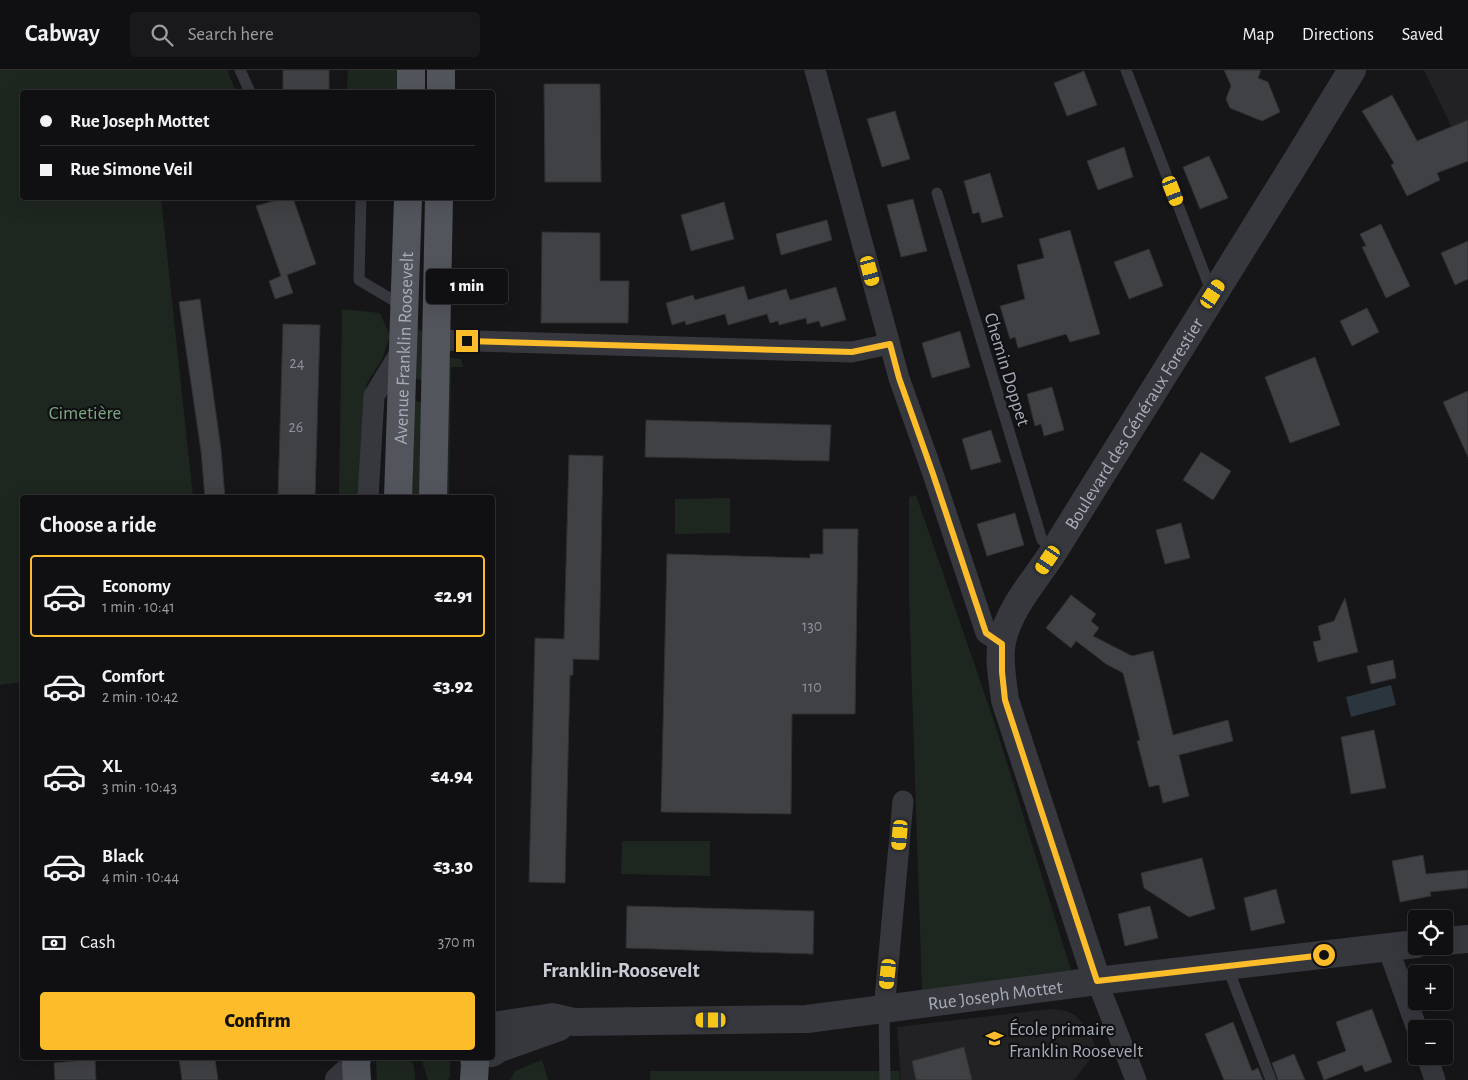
<!DOCTYPE html>
<html lang="en">
<head>
<meta charset="utf-8">
<style>
	:root { --surface:#101012; --page:#19191b; --text:#f1f3f6; --muted:#9c9d9f; --line:#303032; --accent:#fdbd2a }
	body { margin:0; font-family:"Alegreya Sans",sans-serif; background:var(--page); color:var(--text); height:100vh; display:flex; flex-direction:column; font-size:19px; white-space:nowrap }
	* { box-sizing:border-box; margin:0 }
	p { font-size:16px; color:var(--muted) }
	.icon { flex:none; width:28px; height:28px; fill:none; stroke:currentColor; stroke-width:2; stroke-linecap:round; stroke-linejoin:round }
	.map { position:relative; flex:1; overflow:hidden }
	.side { position:absolute; left:20px; top:425px; width:475px; height:565px; display:flex; flex-direction:column; background:var(--surface); border-radius:5px; box-shadow:0 5px 20px #0002,0 0 0 1px var(--line) }
	.side>* { flex:none }
	.guide { position:absolute; left:20px; top:20px; width:475px; height:110px; border-radius:5px; box-shadow:0 5px 20px #0002,0 0 0 1px var(--line); display:grid; align-content:center; height:110px; padding:0 20px; background:var(--surface) }
	.buttons { position:absolute; left:1408px; top:840px; display:grid; gap:10px }
	.buttons a { display:grid; place-items:center; width:45px; height:45px; border-radius:5px; background:var(--surface); box-shadow:0 5px 20px #0002,0 0 0 1px var(--line); font-size:25px }
	.end { position:absolute; width:22px; height:22px; margin:-11px; border:6px solid #fdbd2a; background:#111; box-shadow:0 0 0 2px #111 }
	.from { border-radius:50% }
	.bubble { position:absolute; height:35px; border-radius:5px; background:var(--surface); box-shadow:0 5px 20px #0002,0 0 0 1px var(--line); font-size:16px; font-weight:800; line-height:35px; text-align:center }
	.car { position:absolute; width:15px; height:30px; margin:-15px -8px; border-radius:6px; box-shadow:0 0 4px 1px #0007; background:linear-gradient(#f5c518 24%,#345 0 40%,#f5c518 0 76%,#345 0 86%,#f5c518 0) }
	.guide b { display:flex; align-items:center; gap:18px; height:48px; font-size:19px }
	.guide b+b { border-top:1px solid var(--line) }
	.guide i { width:12px; height:12px; background:var(--text) }
	ul { padding:0; list-style:none }
	li { display:flex; align-items:center; gap:15px; height:82px; margin:0 10px 8px; padding:0 10px; border:2px solid transparent; border-radius:5px }
	li div { flex:1 }
	li b { display:block; font-size:19px }
	li em { font-style:normal; font-weight:800 }
	li.on { border-color:var(--accent) }
	li>.icon { width:45px; height:45px; stroke-width:1.5 }
	h2 { padding:0 20px; font-size:22px; line-height:60px }
	.pay { display:flex; align-items:center; gap:12px; height:55px; padding:0 20px; font-size:19px }
	.pay p { margin-inline-start:auto }
	.action { display:flex; gap:10px; margin-top:auto; padding:10px 20px }
	.action a { flex:1; height:58px; border-radius:5px; background:var(--accent); color:#111; font-size:20px; font-weight:800; line-height:58px; text-align:center }
	header { display:flex; align-items:center; gap:30px; box-sizing:border-box; height:70px; padding:0 25px; background:var(--surface); border-bottom:1px solid var(--line) }
	header strong { font-size:24px }
	nav { display:flex; gap:28px; margin-inline-start:auto; font-size:18px }
	.search { width:350px; height:45px; background:var(--page); display:flex; align-items:center; gap:12px; box-sizing:border-box; padding:0 18px; border-radius:5px; color:var(--muted); font-size:19px }
	.map>svg:first-child { display:block }
</style>
</head>
<body>
<header>
<strong>Cabway</strong>
<div class="search"><svg class="icon" aria-label="search" viewBox="0 0 24 24"><circle cx="10" cy="10" r="6"/><path d="M15 15l6 6"/></svg>Search here</div>
<nav><a>Map</a><a>Directions</a><a>Saved</a></nav>
</header>
<div class="map">
<svg width="1468" height="1010" viewBox="0 0 1468 1010">
	<rect width="100%" height="100%" fill="#161618"/>
	<g fill="#222225">
		<polygon points="1424,0 1468,0 1468,91"/>
		<polygon points="1051,939 1065,941 1075,945 1088,959 1097,980 1074,1010 901,1010 897,957"/>
	</g>
	<g fill="#1e271f">
		<polygon points="0,0 227,0 236,22 22,22 22,128 161,128 193,427 22,428 22,612 0,615"/>
		<polygon points="348,0 398,0 397,22 347,22"/>
		<polygon points="342,239 380,243 390,266 382,289 366,315 360,427 350,427 349,424 339,425"/>
		<polygon points="416,258 426,264 424,311 414,308"/>
		<polygon points="443,287 461,289 463,297 451,297 449,427 440,428"/>
		<polygon points="414,330 424,333 422,427 410,426"/>
		<polygon points="916,425 994,651 1071,900 922,922 909,526 909,427"/>
		<polygon points="730,428 730,463 675,464 675,429"/>
		<polygon points="622,771 710,771 710,806 621,804"/>
		<polygon points="378,988 411,988 414,997 415,1010 377,1010 376,993"/>
		<polygon points="421,988 450,988 450,1006 448,1010 428,1010"/>
		<polygon points="542,990 548,1010 510,1010 515,1001"/>
		<polygon points="650,1001 899,1001 900,1010 650,1010"/>
	</g>
	<polygon fill="#2b353d" points="1391,615 1396,635 1351,647 1346,627"/>
	<g fill="#404145" stroke="#303034">
		<rect x="283" y="0" width="46" height="22"/>
		<polygon points="1224,0 1261,0 1258,8 1268,12 1280,42 1262,51 1230,38 1226,29 1231,16"/>
		<polygon points="1084,1 1097,35 1067,46 1054,13"/>
		<polygon points="544,14 600,14 601,112 545,112"/>
		<polygon points="1392,25 1417,71 1468,50 1468,91 1437,103 1440,110 1407,126 1391,95 1394,93 1362,41"/>
		<polygon points="895,41 910,89 882,97 867,49"/>
		<polygon points="1124,77 1133,107 1098,120 1087,91"/>
		<polygon points="1209,86 1228,128 1200,139 1183,97"/>
		<polygon points="990,103 1003,147 982,153 979,142 973,144 964,111"/>
		<polygon points="284,128 293,128 316,194 287,205 293,223 275,229 269,211 281,206 256,136"/>
		<polygon points="913,129 927,181 901,187 887,135"/>
		<polygon points="724,132 734,169 691,181 681,145"/>
		<polygon points="827,150 832,170 781,185 776,164"/>
		<polygon points="1381,154 1410,216 1386,228 1362,177 1366,176 1360,164"/>
		<polygon points="1070,160 1100,264 1070,272 1066,264 1018,278 1015,267 1010,269 1000,236 1025,229 1017,195 1044,188 1039,169"/>
		<polygon points="542,162 600,163 600,211 629,211 628,253 541,253"/>
		<polygon points="1468,171 1468,209 1455,215 1441,183"/>
		<polygon points="1149,179 1163,216 1129,229 1114,192"/>
		<polygon points="744,216 748,230 786,219 790,230 836,217 846,250 821,257 819,251 807,254 806,248 779,255 778,251 770,253 767,244 728,255 725,244 686,255 685,251 672,255 666,233 693,225 695,230"/>
		<polygon points="200,229 221,379 225,428 205,428 201,381 179,232"/>
		<polygon points="1367,238 1379,262 1352,276 1340,251"/>
		<polygon points="283,254 320,255 315,428 278,428"/>
		<polygon points="960,261 970,297 932,308 922,273"/>
		<polygon points="1315,287 1340,355 1290,373 1265,307"/>
		<polygon points="1052,317 1064,360 1044,366 1041,354 1035,356 1027,324"/>
		<polygon points="1468,321 1468,387 1443,332"/>
		<polygon points="646,350 831,355 829,391 645,387"/>
		<polygon points="991,360 1001,392 971,400 962,369"/>
		<polygon points="1201,382 1231,401 1213,430 1183,410"/>
		<polygon points="569,385 603,386 599,590 573,589 573,605 570,605 565,813 529,812 535,568 564,569"/>
		<polygon points="1015,443 1024,475 987,486 977,454"/>
		<polygon points="1181,453 1190,488 1165,494 1156,460"/>
		<polygon points="823,459 858,459 855,644 792,644 791,744 661,742 667,484 810,488 810,484 823,484"/>
		<polygon points="1071,525 1096,544 1091,551 1099,558 1093,566 1132,586 1153,581 1173,665 1228,650 1233,671 1179,685 1189,726 1163,733 1159,715 1149,717 1137,671 1140,670 1123,603 1106,594 1076,571 1071,578 1046,558"/>
		<polygon points="1345,528 1358,582 1318,592 1313,572 1321,570 1318,556 1334,551"/>
		<polygon points="1393,590 1396,608 1371,614 1367,596"/>
		<polygon points="1374,660 1386,718 1351,724 1341,667"/>
		<polygon points="1423,785 1426,804 1468,800 1468,818 1430,822 1431,826 1400,832 1392,791"/>
		<polygon points="1202,788 1215,839 1189,847 1144,818 1141,803"/>
		<polygon points="1276,819 1285,853 1251,861 1244,828"/>
		<polygon points="627,836 814,841 813,884 626,878"/>
		<polygon points="1150,836 1158,868 1125,876 1118,844"/>
		<polygon points="1372,939 1392,992 1365,1002 1362,995 1324,1010 1317,992 1346,981 1336,952"/>
		<polygon points="1233,952 1252,1001 1258,998 1263,1010 1224,1010 1205,964"/>
		<polygon points="964,977 972,1010 916,1010 912,991"/>
		<polygon points="1294,984 1305,1010 1278,1010 1272,993"/>
		<polygon points="179,988 215,988 218,1010 182,1010"/>
		<polygon points="95,989 96,1010 55,1010 54,993"/>
	</g>
	<g fill="none" stroke-linecap="round" stroke-linejoin="round">
		<g stroke="#37383e" stroke-width="11">
			<polyline points="240,0 250,22"/>
			<polyline points="1126,0 1212,223"/>
			<polyline points="937,123 1042,470 1054,480"/>
			<polyline points="361,128 359,210 403,236"/>
			<polyline points="1227,896 1271,1010"/>
			<polyline points="884,940 885,1010"/>
		</g>
		<g stroke="#37383e" stroke-width="21">
			<polyline points="815,0 899,308 933,404 986,563 1002,573"/>
			<polyline points="437,270 852,282 889,274"/>
			<polyline points="368,428 374,326 403,278"/>
			<polyline points="1388,878 1417,959"/>
			<polyline points="1097,911 1136,1010"/>
			<polyline points="884,940 903,731"/>
			<polyline points="1427,986 1435,1010"/>
		</g>
		<g stroke="#37383e" stroke-width="28">
			<polyline points="1444,871 1468,869"/>
			<path id="s1" d="M1097,911L1005,630C1003,612 998,590 1002,572C1009,538 1036,509 1054,481L1294,95L1352,0"/>
			<path id="s2" d="M492,956L553,947L574,952L807,949L1097,911L1416,874"/>
			<polyline points="492,983 500,978 559,957"/>
			<polyline points="339,1010 356,995"/>
		</g>
		<g stroke="#53555d" stroke-width="28">
			<polyline points="411,22 411,0"/>
			<polyline points="441,22 441,0"/>
			<path id="s3" d="M398,428L408,128"/>
			<polyline points="433,428 439,128"/>
			<polyline points="357,988 356,995 357,1010"/>
			<polyline points="474,988 475,993 474,1010"/>
		</g>
	</g>
	<g fill="none" stroke-linecap="round" stroke-linejoin="round">
		<polyline stroke="#fdbd2a" stroke-width="6" points="467,271 852,282 890,274 899,308 933,404 986,563 1002,574 1002,602 1005,630 1097,911 1324,885"/>
	</g>
	<defs>
		<symbol id="school-bare" viewBox="-9 -9 18 18"><path d="M0-5L7-2L0 1L-7-2ZM-4 1L0 2.5L4 1V4Q0 6-4 4Z" fill="#fdbd2a" stroke="#111113" stroke-width="2.5" paint-order="stroke"/></symbol>
	</defs>
	<g fill-rule="evenodd">
		<use href="#school-bare" x="982" y="956" width="25" height="25"/>
	</g>
	<g text-anchor="middle" stroke-width="4.5" stroke-linejoin="round" paint-order="stroke">
		<g font-size="16" fill="#8d919c">
			<text x="297" y="298">24</text>
			<text x="296" y="362">26</text>
			<text x="812" y="561">130</text>
			<text x="812" y="622">110</text>
		</g>
		<g font-size="19" fill="#a7acb9" stroke="#111113">
			<text dy="7" stroke="none"><textPath href="#s3" startOffset="150">Avenue Franklin Roosevelt</textPath></text>
			<text transform="translate(1008 299) rotate(73)" y="7">Chemin Doppet</text>
			<text dy="7" stroke="none"><textPath href="#s1" startOffset="610">Boulevard des Généraux Forestier</textPath></text>
			<text dy="7" stroke="none"><textPath href="#s2" startOffset="506">Rue Joseph Mottet</textPath></text>
		</g>
		<g font-size="19" fill="#7da581" stroke="#111113">
			<text x="85" y="349">Cimetière</text>
		</g>
		<g font-size="19" fill="#a7acb9" stroke="#111113" text-anchor="start">
			<text x="1009" y="965">École primaire<tspan x="1009" dy="22">Franklin Roosevelt</tspan></text>
		</g>
		<g font-size="21" font-weight="bold" fill="#c9ccd5" stroke="#111113">
			<text x="621" y="907">Franklin-Roosevelt</text>
		</g>
	</g>
</svg>
<div class="buttons">
<a><svg class="icon" aria-label="locate" viewBox="0 0 24 24"><circle cx="12" cy="12" r="6"/><path d="M12 2v4M12 18v4M2 12h4M18 12h4"/></svg></a>
<a>+</a>
<a>−</a>
</div>
<i class="end from" style="left:1324px;top:885px"></i>
<i class="end" style="left:467px;top:271px"></i>
<div class="bubble" style="left:426px;top:199px;width:82px">1 min</div>
<i class="car" style="left:1173px;top:121px;rotate:159deg"></i>
<i class="car" style="left:870px;top:201px;rotate:165deg"></i>
<i class="car" style="left:1213px;top:224px;rotate:33deg"></i>
<i class="car" style="left:1048px;top:490px;rotate:214deg"></i>
<i class="car" style="left:900px;top:765px;rotate:185deg"></i>
<i class="car" style="left:888px;top:904px;rotate:186deg"></i>
<i class="car" style="left:711px;top:950px;rotate:270deg"></i>
<div class="guide">
<b><i class="from"></i>Rue Joseph Mottet</b>
<b><i></i>Rue Simone Veil</b>
</div>
<section class="side">
<h2>Choose a ride</h2>
<ul>
<li class="on"><svg class="icon" aria-label="car" viewBox="0 0 24 24"><path d="M5 17H2v-5l4-1 3-4h7l3 4 3 1v5h-3M9 17h6M6 11h13"/><circle cx="7" cy="17" r="2"/><circle cx="17" cy="17" r="2"/></svg><div><b>Economy</b><p>1 min · 10:41</p></div><em>€2.91</em></li>
<li><svg class="icon" aria-label="car" viewBox="0 0 24 24"><path d="M5 17H2v-5l4-1 3-4h7l3 4 3 1v5h-3M9 17h6M6 11h13"/><circle cx="7" cy="17" r="2"/><circle cx="17" cy="17" r="2"/></svg><div><b>Comfort</b><p>2 min · 10:42</p></div><em>€3.92</em></li>
<li><svg class="icon" aria-label="car" viewBox="0 0 24 24"><path d="M5 17H2v-5l4-1 3-4h7l3 4 3 1v5h-3M9 17h6M6 11h13"/><circle cx="7" cy="17" r="2"/><circle cx="17" cy="17" r="2"/></svg><div><b>XL</b><p>3 min · 10:43</p></div><em>€4.94</em></li>
<li><svg class="icon" aria-label="car" viewBox="0 0 24 24"><path d="M5 17H2v-5l4-1 3-4h7l3 4 3 1v5h-3M9 17h6M6 11h13"/><circle cx="7" cy="17" r="2"/><circle cx="17" cy="17" r="2"/></svg><div><b>Black</b><p>4 min · 10:44</p></div><em>€3.30</em></li>
</ul>
<div class="pay"><svg class="icon" aria-label="cash" viewBox="0 0 24 24"><path d="M3 7h18v10H3z"/><circle cx="12" cy="12" r="2"/></svg>Cash<p>370 m</p></div>
<div class="action"><a>Confirm</a></div>
</section>
</div>
</body>
</html>
